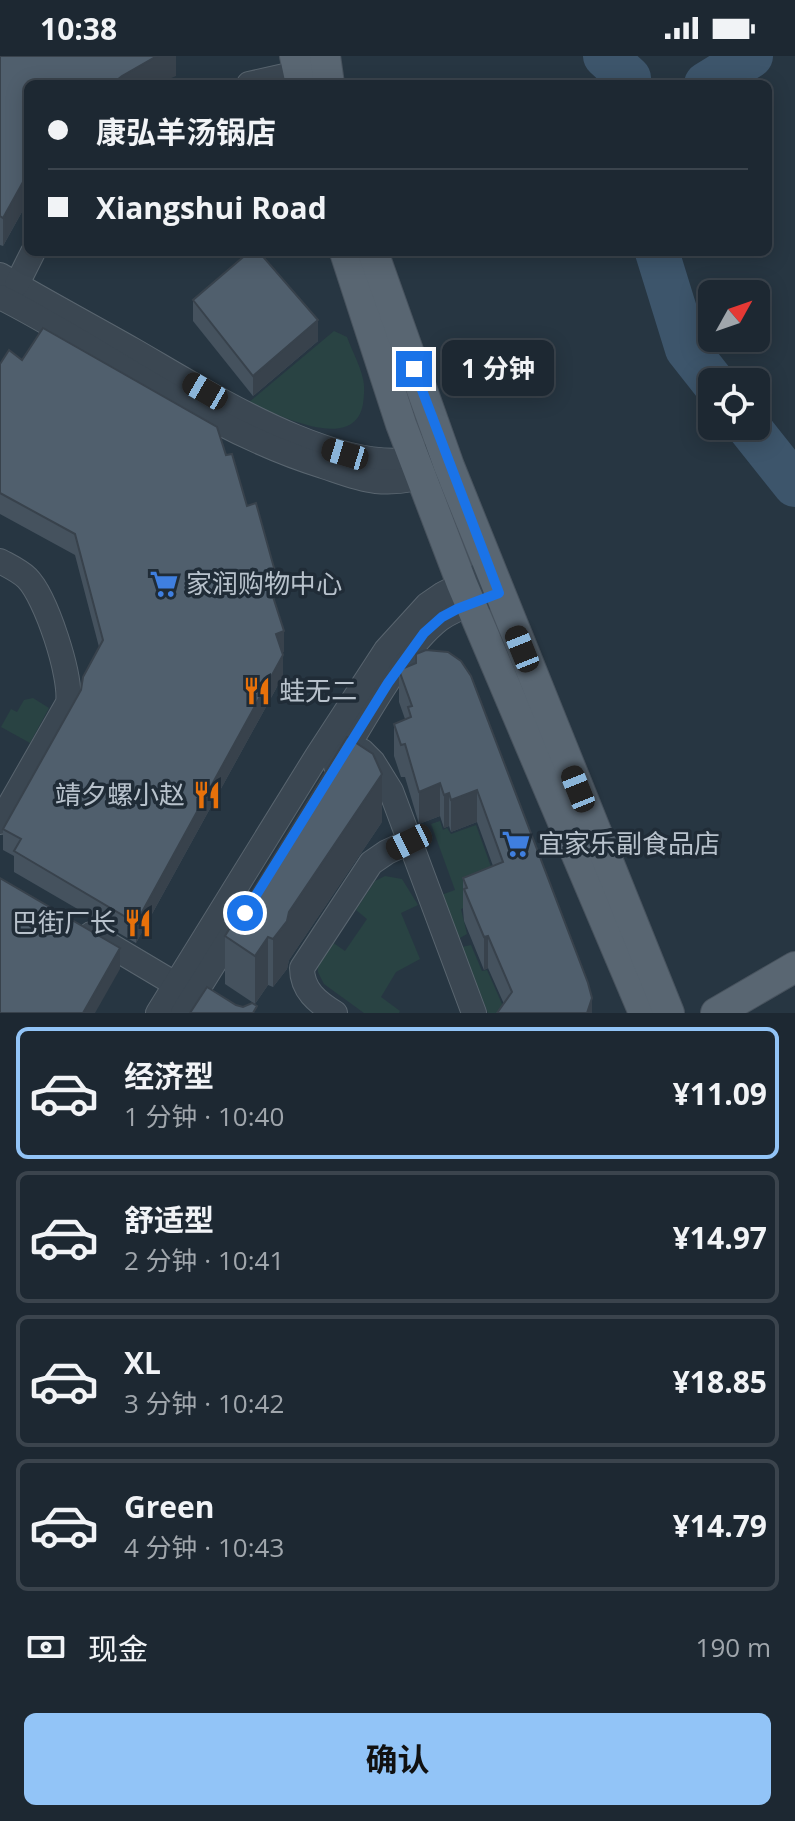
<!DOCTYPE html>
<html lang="zh">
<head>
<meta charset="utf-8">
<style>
	:root { --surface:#1d2832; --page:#2a343e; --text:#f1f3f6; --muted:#a0a6ac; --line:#3b444d; --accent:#92c4f7 }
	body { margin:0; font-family:"Open Sans","Noto Sans SC",sans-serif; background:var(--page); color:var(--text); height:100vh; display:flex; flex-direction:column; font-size:30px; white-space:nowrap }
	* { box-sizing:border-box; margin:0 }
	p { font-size:26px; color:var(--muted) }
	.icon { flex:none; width:44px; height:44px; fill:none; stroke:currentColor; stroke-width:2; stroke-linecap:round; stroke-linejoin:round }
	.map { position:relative; height:957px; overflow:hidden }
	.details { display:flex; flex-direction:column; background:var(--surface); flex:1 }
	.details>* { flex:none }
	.top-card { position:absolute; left:24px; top:24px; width:748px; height:176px; border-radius:12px; box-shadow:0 4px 20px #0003,0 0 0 2px var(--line); display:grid; align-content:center; height:176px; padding:0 24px; background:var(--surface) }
	.needle { width:52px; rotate:50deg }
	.tools { position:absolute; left:698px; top:224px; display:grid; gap:16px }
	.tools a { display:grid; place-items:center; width:72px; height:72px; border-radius:12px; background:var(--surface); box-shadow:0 4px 20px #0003,0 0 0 2px var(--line); font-size:40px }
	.end { position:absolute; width:36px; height:36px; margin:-18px; border:10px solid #1a73e8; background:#fff; box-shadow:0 0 0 4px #fff }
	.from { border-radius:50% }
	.bubble { position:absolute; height:56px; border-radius:12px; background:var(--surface); box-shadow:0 4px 20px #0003,0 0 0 2px var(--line); font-size:26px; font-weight:700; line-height:56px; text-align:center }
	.car { position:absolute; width:24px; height:48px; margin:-24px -12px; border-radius:10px; box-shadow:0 0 6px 2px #0007; background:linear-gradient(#222 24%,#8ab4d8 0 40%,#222 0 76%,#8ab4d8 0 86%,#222 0) }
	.top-card b { display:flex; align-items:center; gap:28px; height:76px; font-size:30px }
	.top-card b+b { border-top:2px solid var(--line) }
	.top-card i { width:20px; height:20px; background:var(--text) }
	ul { padding:14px 0 0; list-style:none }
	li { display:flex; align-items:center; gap:24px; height:132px; margin:0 16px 12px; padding:0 8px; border:4px solid var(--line); border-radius:12px }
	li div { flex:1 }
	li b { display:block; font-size:30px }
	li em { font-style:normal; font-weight:700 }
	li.active { border-color:var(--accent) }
	li>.icon { width:72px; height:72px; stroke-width:1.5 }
	.pay { display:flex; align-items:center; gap:20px; height:88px; padding:0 24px; font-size:30px }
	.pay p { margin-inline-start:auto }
	.action { display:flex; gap:16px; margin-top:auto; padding:16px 24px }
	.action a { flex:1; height:92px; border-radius:12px; background:var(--accent); color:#111; font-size:32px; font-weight:700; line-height:92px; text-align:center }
	.status { display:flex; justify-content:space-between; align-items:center; height:56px; padding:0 40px; background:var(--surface); direction:ltr }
	.status svg { height:22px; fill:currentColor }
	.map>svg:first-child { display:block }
</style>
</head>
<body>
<div class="status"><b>10:38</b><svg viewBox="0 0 49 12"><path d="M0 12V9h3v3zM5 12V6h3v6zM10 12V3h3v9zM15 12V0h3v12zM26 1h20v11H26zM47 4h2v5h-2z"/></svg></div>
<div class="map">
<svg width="795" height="957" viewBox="0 0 795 957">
	<rect width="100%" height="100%" fill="#273642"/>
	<g fill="#294343">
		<path d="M334,275L347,281C352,295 360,309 363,323C365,331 364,340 363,348C354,399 276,357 248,347Z"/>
		<polygon points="33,642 49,652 30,687 1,671 11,653 17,656 24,644"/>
		<polygon points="440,765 443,774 447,772 451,778 476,769 504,847 485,844 461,853 467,878 458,883 441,839 455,834 431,768"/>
		<polygon points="385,820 402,823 418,849 401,857 420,903 396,916 381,941 400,955 399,957 364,957 324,928 318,916 318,909 332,886 345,895 367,863 356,854 375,825"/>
		<polygon points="471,889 482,915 487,914 506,957 488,957 462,891"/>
	</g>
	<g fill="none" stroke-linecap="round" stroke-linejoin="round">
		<g stroke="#3d556b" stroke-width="44">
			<polyline points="605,0 629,22"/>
			<polyline points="706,28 751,0"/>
			<polyline points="657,196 687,293 713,326"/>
			<polyline points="748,370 795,429"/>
		</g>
		<defs>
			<g id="minor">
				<polyline points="249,28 298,17"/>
				<path d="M0,219C44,245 89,269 133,294C203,334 348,429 429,399"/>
				<polyline points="17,228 33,196"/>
				<path d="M0,241C107,295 208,375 323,410C341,416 358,423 376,425C396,427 418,423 436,416"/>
				<path d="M0,505C9,510 20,515 27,522C46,541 72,620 68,647L0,766"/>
				<polyline points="362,695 373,706 391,735 474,957"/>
				<path d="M336,710C362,668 402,592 440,563C454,553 470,548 486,542"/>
				<polyline points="91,878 175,928"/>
				<polyline points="158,957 317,700 386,594 427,549 443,538 490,514"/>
				<polyline points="183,957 241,864"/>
				<path d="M335,957C317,946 302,934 302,912L371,807L387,796L409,786"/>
			</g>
			<g id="major">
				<polyline points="295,0 301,28"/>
				<polyline points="325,0 329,28"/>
				<polyline points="345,196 401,368 462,528 644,957"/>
				<polyline points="373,196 449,410 669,957"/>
				<polyline points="716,957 795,911"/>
			</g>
		</defs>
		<use href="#minor" stroke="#59656f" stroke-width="26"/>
		<use href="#major" stroke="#48535e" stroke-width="32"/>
		<use href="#minor" stroke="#3b4752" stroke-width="24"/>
		<use href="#major" stroke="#596672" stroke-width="30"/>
	</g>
	<g fill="#45525e">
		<polygon points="0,0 176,0 176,20 28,28 28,145 3,190 0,189"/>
		<polygon points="193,244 318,285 253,340 193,265"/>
		<polygon points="22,304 226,399 247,450 276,540 273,541 284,596 282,596 283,620 136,887 14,816 14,800 3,794 3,773 81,634 99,591 75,499 0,458 0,308"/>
		<polygon points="416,607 592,957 504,948 488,912 484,914 464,865 463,854 463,822 493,810 477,766 451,776 449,770 444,772 440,760 419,768 405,721 401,721 394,700 394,668 405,663 399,646 399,614"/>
		<polygon points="382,766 289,904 287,913 273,931 268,929 255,948 225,928 225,880"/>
	</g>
	<g fill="#38424c">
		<polygon points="157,0 176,0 176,20 158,28 112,28 122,20"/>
		<polygon points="28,117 28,145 3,190 3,162"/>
		<polygon points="318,264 318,285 253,340 253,320"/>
		<polygon points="276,519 276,540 267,543 267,522"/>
		<polygon points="284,575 284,596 276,599 276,578"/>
		<polygon points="283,599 283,620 136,887 136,867"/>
		<polygon points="382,718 382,766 289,904 287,913 273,931 273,883 289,856"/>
		<polygon points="440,727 440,760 419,768 419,736"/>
		<polygon points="477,734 477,766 451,776 451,744"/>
		<polygon points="449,737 449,770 444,772 444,739"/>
		<polygon points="488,880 488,912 484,914 484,881"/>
		<polygon points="268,881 268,929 255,948 255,900"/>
		<polygon points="120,892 120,913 95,957 83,957"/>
		<polygon points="592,942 592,957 587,957"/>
	</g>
	<g fill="#505f6d" stroke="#38424c" stroke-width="2">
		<polygon points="0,0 157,0 122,20 112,28 28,28 28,117 3,162 0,160"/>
		<polygon points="249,196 259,196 318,264 253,320 193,244"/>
		<polygon points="43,272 217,371 226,399 232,398 247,450 256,447 276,519 267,522 284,575 276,578 283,599 136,867 14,795 21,783 3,773 81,634 83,621 103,584 75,478 0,437 0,308 9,294 22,304"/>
		<polygon points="426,594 448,596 461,605 471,620 588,927 592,942 587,957 497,957 512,936 488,880 484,881 464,833 467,832 463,822 503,806 477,734 451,744 449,737 444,739 440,727 419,736 405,688 401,689 394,668 411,661 408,651 412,650 399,614 416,607 416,598"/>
		<polygon points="347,681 373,698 382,718 289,856 287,865 273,883 268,881 255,900 225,880"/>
		<polygon points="0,822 120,892 83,957 0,957"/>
		<polygon points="207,931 236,949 243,951 252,947 257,950 253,957 190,957"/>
	</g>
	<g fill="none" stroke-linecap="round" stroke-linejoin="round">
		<polyline stroke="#1a73e8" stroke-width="10" points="245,857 388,627 424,577 442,561 457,553 499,537 414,313"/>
	</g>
	<defs>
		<symbol id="supermarket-bare" viewBox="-9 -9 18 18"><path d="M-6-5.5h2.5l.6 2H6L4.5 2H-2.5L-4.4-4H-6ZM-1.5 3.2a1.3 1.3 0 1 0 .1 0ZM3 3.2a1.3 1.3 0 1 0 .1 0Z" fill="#3f7fe0" stroke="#202c37" stroke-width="2.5" paint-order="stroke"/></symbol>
		<symbol id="restaurant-bare" viewBox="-9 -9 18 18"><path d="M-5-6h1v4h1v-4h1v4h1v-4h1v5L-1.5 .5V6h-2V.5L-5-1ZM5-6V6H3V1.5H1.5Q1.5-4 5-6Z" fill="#e8710a" stroke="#202c37" stroke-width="2.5" paint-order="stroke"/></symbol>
	</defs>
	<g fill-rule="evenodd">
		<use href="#supermarket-bare" x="144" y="508" width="40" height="40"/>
		<use href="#restaurant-bare" x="237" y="615" width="40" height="40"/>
		<use href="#restaurant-bare" x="187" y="719" width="40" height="40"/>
		<use href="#supermarket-bare" x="496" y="768" width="40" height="40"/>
		<use href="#restaurant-bare" x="118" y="847" width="40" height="40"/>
	</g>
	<g text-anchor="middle" stroke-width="7" stroke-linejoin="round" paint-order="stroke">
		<g font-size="26" fill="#b8c2cc" stroke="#202c37" text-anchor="start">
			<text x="186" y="537">家润购物中心</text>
			<text x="279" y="644">蛙无二</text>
			<text x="185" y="748" text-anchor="end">靖夕螺小赵</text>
			<text x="538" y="797">宜家乐副食品店</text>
			<text x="116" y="876" text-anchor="end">巴街厂长</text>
		</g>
	</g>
</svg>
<div class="tools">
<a><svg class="needle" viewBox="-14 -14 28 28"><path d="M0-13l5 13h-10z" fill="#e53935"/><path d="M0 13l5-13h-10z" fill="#a0a6ac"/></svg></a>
<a><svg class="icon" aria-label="locate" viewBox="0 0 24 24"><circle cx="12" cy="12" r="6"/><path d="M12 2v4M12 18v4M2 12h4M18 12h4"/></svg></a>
</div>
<i class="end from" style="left:245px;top:857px"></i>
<i class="end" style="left:414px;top:313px"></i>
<div class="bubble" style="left:442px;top:284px;width:112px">1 分钟</div>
<i class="car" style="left:205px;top:335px;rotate:300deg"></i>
<i class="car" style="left:345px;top:398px;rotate:287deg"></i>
<i class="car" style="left:522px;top:593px;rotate:338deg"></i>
<i class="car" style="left:578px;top:733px;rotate:338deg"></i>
<i class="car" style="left:409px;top:786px;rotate:244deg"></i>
<div class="top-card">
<b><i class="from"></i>康弘羊汤锅店</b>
<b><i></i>Xiangshui Road</b>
</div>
</div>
<section class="details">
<ul>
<li class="active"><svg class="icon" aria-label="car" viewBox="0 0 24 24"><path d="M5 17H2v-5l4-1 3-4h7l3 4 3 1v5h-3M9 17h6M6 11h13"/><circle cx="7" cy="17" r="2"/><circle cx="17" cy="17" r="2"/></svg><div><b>经济型</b><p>1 分钟 · 10:40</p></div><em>¥11.09</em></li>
<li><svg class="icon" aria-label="car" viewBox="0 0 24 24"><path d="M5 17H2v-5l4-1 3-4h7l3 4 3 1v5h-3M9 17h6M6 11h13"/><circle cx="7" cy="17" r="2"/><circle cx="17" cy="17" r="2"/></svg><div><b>舒适型</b><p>2 分钟 · 10:41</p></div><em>¥14.97</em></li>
<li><svg class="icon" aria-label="car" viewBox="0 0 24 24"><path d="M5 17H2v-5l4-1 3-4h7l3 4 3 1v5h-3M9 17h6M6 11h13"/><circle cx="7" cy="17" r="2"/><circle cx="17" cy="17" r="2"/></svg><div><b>XL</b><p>3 分钟 · 10:42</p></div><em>¥18.85</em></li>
<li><svg class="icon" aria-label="car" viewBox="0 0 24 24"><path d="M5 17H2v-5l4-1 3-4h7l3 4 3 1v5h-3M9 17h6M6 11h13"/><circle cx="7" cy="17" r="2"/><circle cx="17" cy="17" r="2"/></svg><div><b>Green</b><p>4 分钟 · 10:43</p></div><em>¥14.79</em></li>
</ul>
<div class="pay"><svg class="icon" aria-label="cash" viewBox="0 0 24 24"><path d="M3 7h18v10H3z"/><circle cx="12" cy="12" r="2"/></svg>现金<p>190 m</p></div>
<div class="action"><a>确认</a></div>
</section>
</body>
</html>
